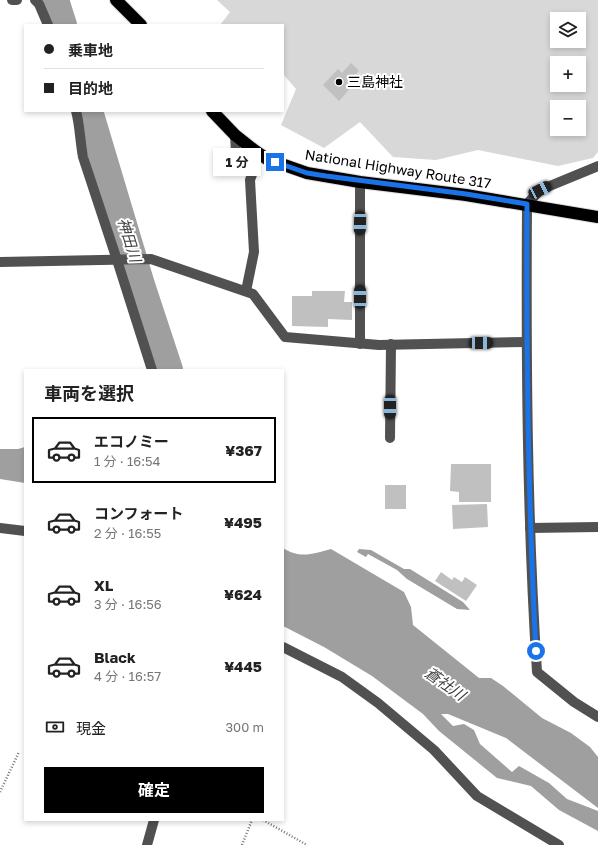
<!DOCTYPE html>
<html lang="ja">
<head>
<meta charset="utf-8">
<style>
	:root { --surface:#fff; --page:#f2f2f2; --text:#222; --muted:#767676; --line:#e0e0e0; --accent:#000 }
	body { margin:0; font-family:"Golos Text","Noto Sans JP",sans-serif; background:var(--page); color:var(--text); height:100vh; display:flex; flex-direction:column; font-size:15px; white-space:nowrap }
	* { box-sizing:border-box; margin:0 }
	p { font-size:13px; color:var(--muted) }
	.icon { flex:none; width:22px; height:22px; fill:none; stroke:currentColor; stroke-width:2; stroke-linecap:round; stroke-linejoin:round }
	.map { position:relative; flex:1; overflow:hidden }
	.drawer { position:absolute; left:24px; top:369px; width:260px; height:452px; display:flex; flex-direction:column; background:var(--surface); border-radius:0px; box-shadow:0 2px 6px #0003 }
	.drawer>* { flex:none }
	.top-card { position:absolute; left:24px; top:24px; width:260px; height:88px; border-radius:0px; box-shadow:0 2px 6px #0003; display:grid; align-content:center; height:88px; padding:0 20px; background:var(--surface) }
	.tools { position:absolute; left:550px; top:12px; display:grid; gap:8px }
	.tools a { display:grid; place-items:center; width:36px; height:36px; border-radius:0px; background:var(--surface); box-shadow:0 2px 6px #0003; font-size:20px }
	.end { position:absolute; width:18px; height:18px; margin:-9px; border:5px solid #1a73e8; background:#fff; box-shadow:0 0 0 2px #fff }
	.from { border-radius:50% }
	.bubble { position:absolute; height:28px; border-radius:0px; background:var(--surface); box-shadow:0 2px 6px #0003; font-size:13px; font-weight:700; line-height:28px; text-align:center }
	.car { position:absolute; width:12px; height:24px; margin:-12px -6px; border-radius:5px; box-shadow:0 0 3px 1px #0007; background:linear-gradient(#222 24%,#8ab4d8 0 40%,#222 0 76%,#8ab4d8 0 86%,#222 0) }
	.top-card b { display:flex; align-items:center; gap:14px; height:38px; font-size:15px }
	.top-card b+b { border-top:1px solid var(--line) }
	.top-card i { width:10px; height:10px; background:var(--text) }
	ul { padding:0; list-style:none }
	li { display:flex; align-items:center; gap:12px; height:66px; margin:0 8px 6px; padding:0 12px; border:2px solid transparent; border-radius:0px }
	li div { flex:1 }
	li b { display:block; font-size:15px }
	li em { font-style:normal; font-weight:700 }
	li.active { border-color:var(--accent) }
	li>.icon { width:36px; height:36px; stroke-width:1.5 }
	h2 { padding:0 20px; font-size:18px; line-height:48px }
	.pay { display:flex; align-items:center; gap:10px; height:44px; padding:0 20px; font-size:15px }
	.pay p { margin-inline-start:auto }
	.primary-button { display:flex; gap:8px; margin-top:auto; padding:8px 20px }
	.primary-button a { flex:1; height:46px; border-radius:0px; background:var(--accent); color:#fff; font-size:16px; font-weight:700; line-height:46px; text-align:center }
	.map>svg:first-child { display:block }
</style>
</head>
<body>
<div class="map">
<svg width="598" height="845" viewBox="0 0 598 845">
	<rect width="100%" height="100%" fill="#fff"/>
	<path fill="#d8d8d8" fill-rule="evenodd" d="M217,0H598V152L593,158L558,166L478,150L436,160L393,157L360,122L324,148L281,125L296,89L283,74V25H220L230,12ZM557,19H579V41H557ZM557,63H579V85H557ZM557,107H579V129H557Z"/>
	<g fill="#9f9f9f">
		<polygon points="25,447 25,483 0,479 0,449 18,449"/>
		<path d="M283,548C300,559 313,554 331,549L404,592L411,607L413,625L479,678H491L503,686L542,718L571,733L590,747L598,757V808L506,738L448,714H441L453,726L464,724L474,730L480,744L512,772L519,766L549,783L567,799L598,811V831L559,810L531,786L497,778L439,731L423,714L372,676L324,647L283,626Z"/>
		<polygon points="359,549 371,550 404,569 410,569 463,602 470,610 457,609 407,579 397,570 368,554 366,557 357,552"/>
	</g>
	<g fill="none" stroke-linecap="round" stroke-linejoin="round">
		<g stroke="#9f9f9f" stroke-width="28">
			<polyline points="55,0 63,25"/>
			<polyline points="89,111 141,285 169,370"/>
		</g>
	</g>
	<g fill="#c0c0c0">
		<polygon points="351,63 359,71 350,80 354,84 339,101 323,85 338,69 342,73"/>
		<polygon points="312,291 345,291 344,302 352,302 352,320 328,319 328,327 292,326 292,296 312,296"/>
		<polygon points="451,464 491,464 491,502 459,502 459,492 450,491"/>
		<rect x="385" y="485" width="21" height="24"/>
		<polygon points="487,504 488,527 453,529 452,505"/>
		<polygon points="441,572 452,580 454,577 462,582 465,577 477,585 466,601 435,581"/>
	</g>
	<g fill="none" stroke-linecap="round" stroke-linejoin="round">
		<defs>
			<g id="highway">
				<polyline points="116,0 141,25"/>
				<polyline points="212,111 235,135 254,150 267,159 307,173 360,182 466,195 598,217"/>
			</g>
		</defs>
		<use href="#highway" stroke="#dbdbdb" stroke-width="14"/>
		<g stroke="#737373" stroke-width="2.5" stroke-dasharray="1 2" stroke-linecap="butt">
			<polyline points="0,792 19,752"/>
			<polyline points="263,820 307,845"/>
			<polyline points="242,845 252,820"/>
		</g>
		<g stroke="#515151" stroke-width="10">
			<polyline points="12,0 17,0"/>
			<polyline points="35,0 39,4 48,25"/>
			<path d="M76,111C80,126 80,141 83,157L117,260L152,370"/>
			<polyline points="235,135 236,153 254,169 250,180 254,252 246,291"/>
			<path d="M598,166L540,190L527,204C526,360 527,516 537,672L574,702L598,717"/>
			<polyline points="360,182 360,344"/>
			<polyline points="0,262 151,259 253,294 285,337 379,345 526,342"/>
			<polyline points="390,438 391,344"/>
			<polyline points="0,528 25,531"/>
			<polyline points="530,528 598,527"/>
			<polyline points="283,647 342,677 378,703 434,750 477,796 559,845"/>
			<polyline points="147,845 154,820"/>
		</g>
		<use href="#highway" stroke="#000" stroke-width="12"/>
	</g>
	<g fill="none" stroke-linecap="round" stroke-linejoin="round">
		<path stroke="#1a73e8" stroke-width="5" d="M275,162L307,173L326,176L466,194L527,204C526,353 528,502 536,651"/>
	</g>
	<circle fill="#000" stroke="#fff" stroke-width="1.5" cx="339" cy="82" r="4"/>
	<g text-anchor="middle" stroke-width="4" stroke-linejoin="round" paint-order="stroke">
		<g font-size="14" fill="#000" stroke="#fff" text-anchor="start">
			<text x="347" y="87">三島神社</text>
		</g>
		<g font-size="14" fill="#000" stroke="#fff">
			<text transform="translate(398 169) rotate(9)" y="5">National Highway Route 317</text>
		</g>
		<g font-size="15" font-style="italic" fill="#404040" stroke="#fff">
			<text transform="translate(129 240) rotate(73)" y="5">神田川</text>
			<text transform="translate(445 684) rotate(35)" y="5">蒼社川</text>
		</g>
	</g>
</svg>
<div class="tools">
<a><svg class="icon" aria-label="layers" viewBox="0 0 24 24"><path d="M12 4l9 5-9 5-9-5zM3 14l9 5 9-5"/></svg></a>
<a>+</a>
<a>−</a>
</div>
<i class="end from" style="left:536px;top:651px"></i>
<i class="end" style="left:275px;top:162px"></i>
<div class="bubble" style="left:213px;top:148px;width:48px">1 分</div>
<i class="car" style="left:540px;top:190px;rotate:64deg"></i>
<i class="car" style="left:360px;top:223px;rotate:181deg"></i>
<i class="car" style="left:360px;top:297px;rotate:0deg"></i>
<i class="car" style="left:481px;top:343px;rotate:89deg"></i>
<i class="car" style="left:390px;top:407px;rotate:180deg"></i>
<div class="top-card">
<b><i class="from"></i>乗車地</b>
<b><i></i>目的地</b>
</div>
<section class="drawer">
<h2>車両を選択</h2>
<ul>
<li class="active"><svg class="icon" aria-label="car" viewBox="0 0 24 24"><path d="M5 17H2v-5l4-1 3-4h7l3 4 3 1v5h-3M9 17h6M6 11h13"/><circle cx="7" cy="17" r="2"/><circle cx="17" cy="17" r="2"/></svg><div><b>エコノミー</b><p>1 分 · 16:54</p></div><em>¥367</em></li>
<li><svg class="icon" aria-label="car" viewBox="0 0 24 24"><path d="M5 17H2v-5l4-1 3-4h7l3 4 3 1v5h-3M9 17h6M6 11h13"/><circle cx="7" cy="17" r="2"/><circle cx="17" cy="17" r="2"/></svg><div><b>コンフォート</b><p>2 分 · 16:55</p></div><em>¥495</em></li>
<li><svg class="icon" aria-label="car" viewBox="0 0 24 24"><path d="M5 17H2v-5l4-1 3-4h7l3 4 3 1v5h-3M9 17h6M6 11h13"/><circle cx="7" cy="17" r="2"/><circle cx="17" cy="17" r="2"/></svg><div><b>XL</b><p>3 分 · 16:56</p></div><em>¥624</em></li>
<li><svg class="icon" aria-label="car" viewBox="0 0 24 24"><path d="M5 17H2v-5l4-1 3-4h7l3 4 3 1v5h-3M9 17h6M6 11h13"/><circle cx="7" cy="17" r="2"/><circle cx="17" cy="17" r="2"/></svg><div><b>Black</b><p>4 分 · 16:57</p></div><em>¥445</em></li>
</ul>
<div class="pay"><svg class="icon" aria-label="cash" viewBox="0 0 24 24"><path d="M3 7h18v10H3z"/><circle cx="12" cy="12" r="2"/></svg>現金<p>300 m</p></div>
<div class="primary-button"><a>確定</a></div>
</section>
</div>
</body>
</html>
